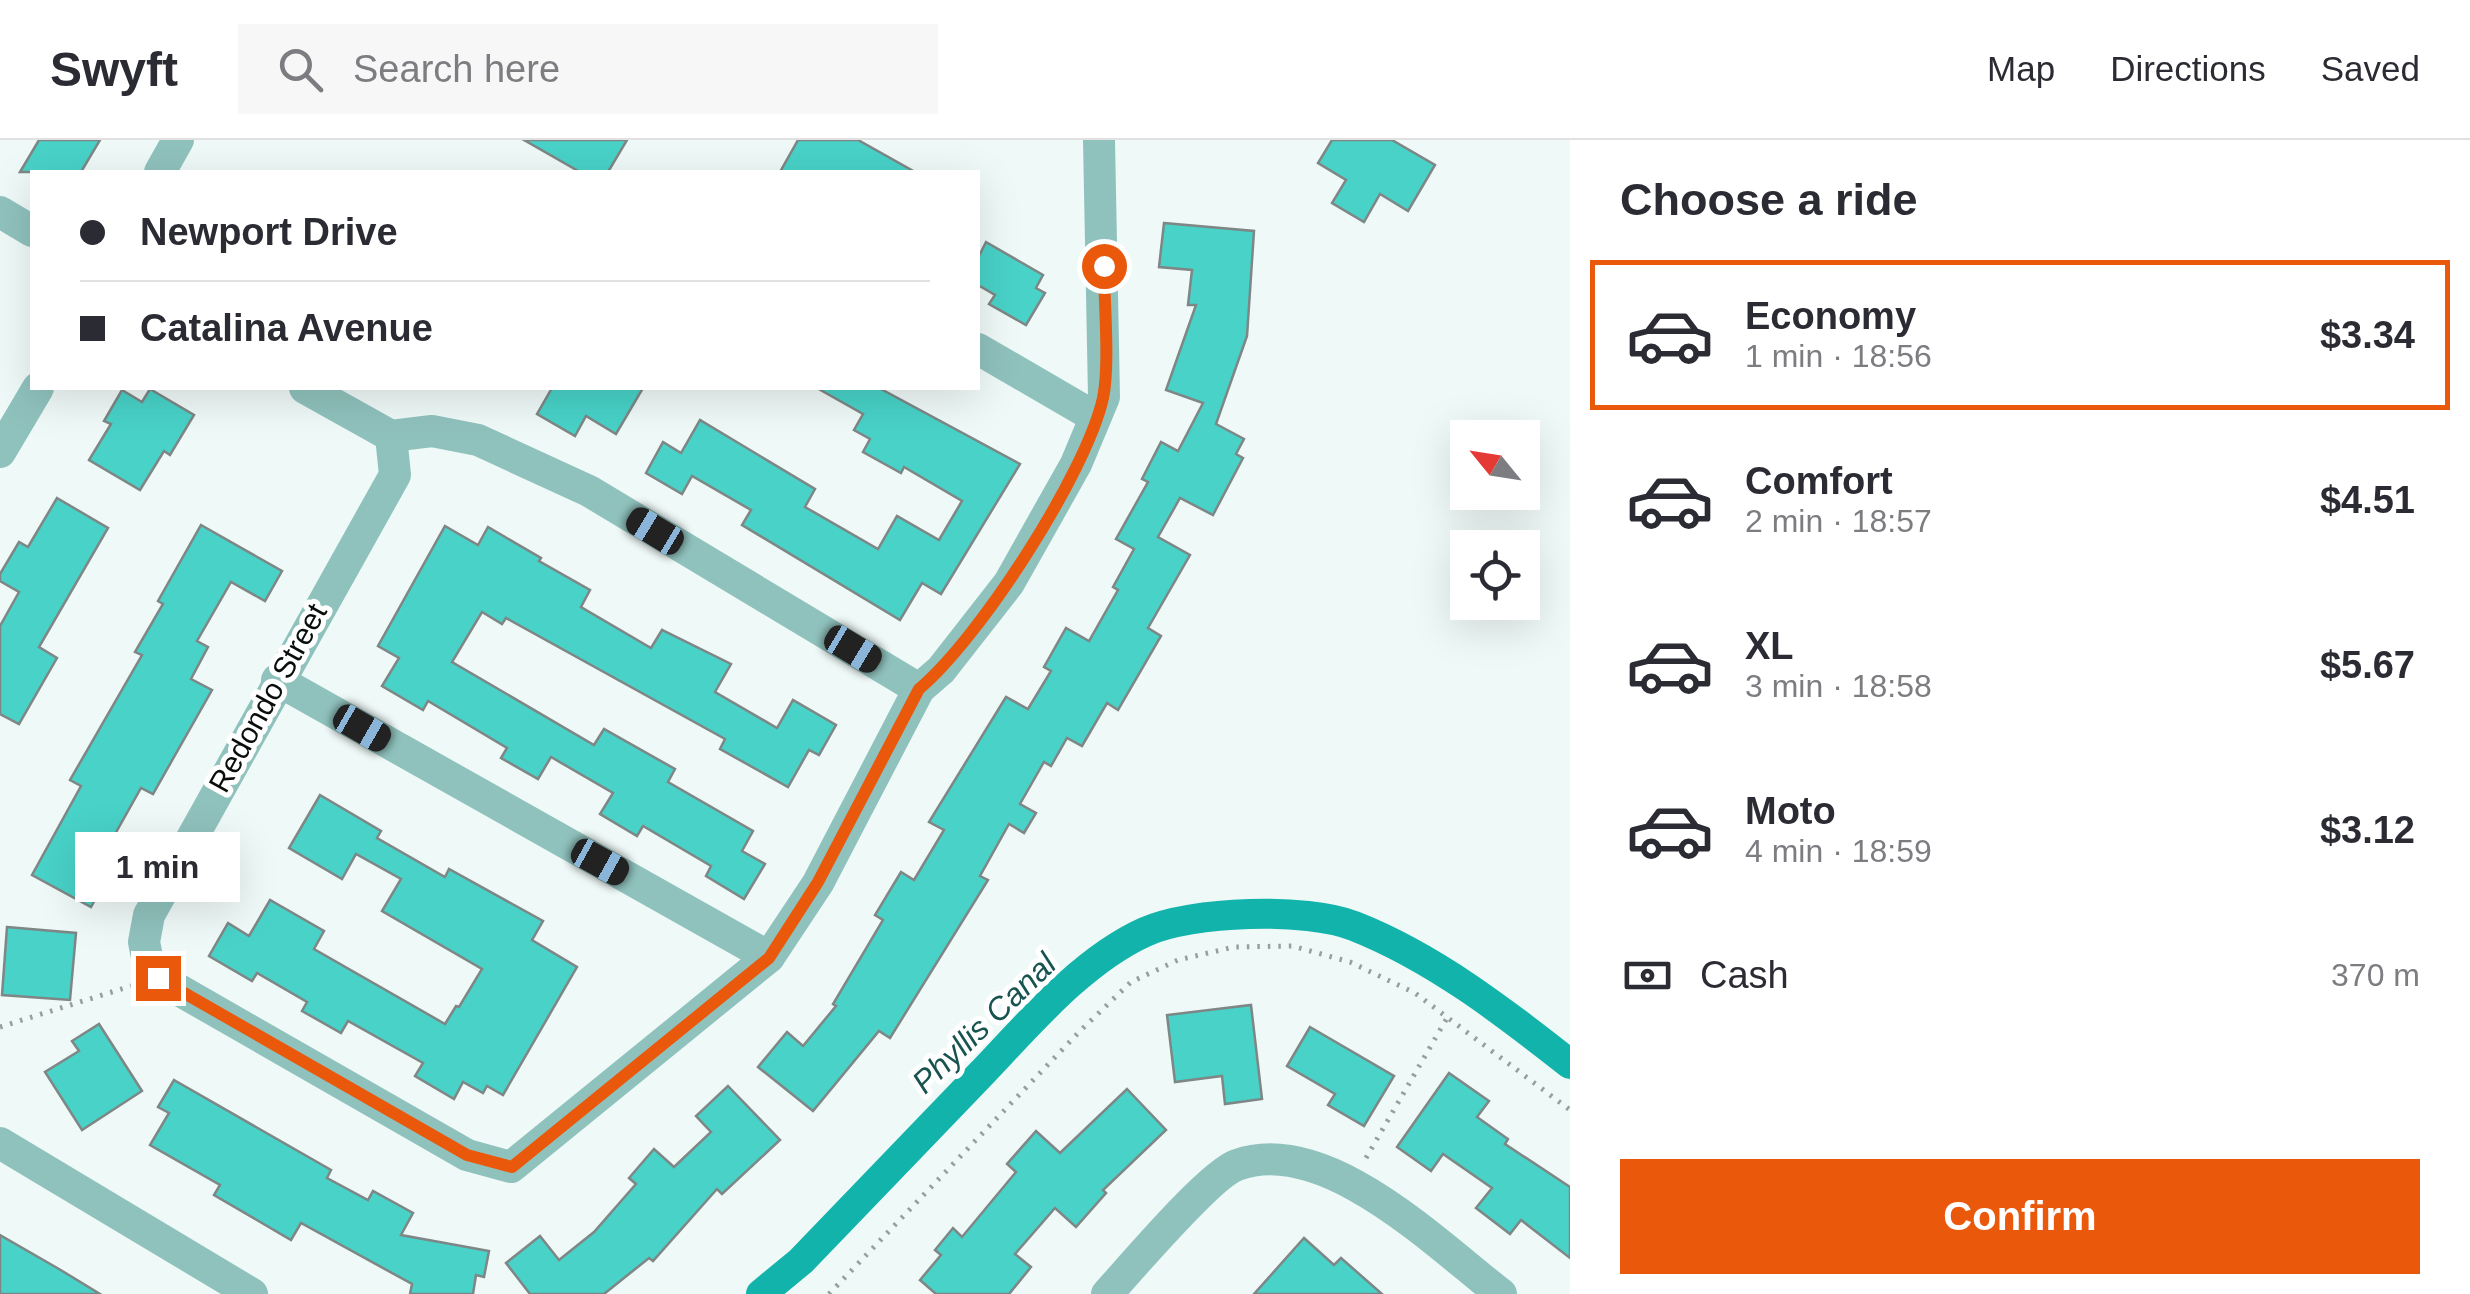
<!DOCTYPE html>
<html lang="en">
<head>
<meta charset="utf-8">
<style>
	:root { --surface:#fff; --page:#f7f7f7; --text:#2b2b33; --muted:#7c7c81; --line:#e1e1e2; --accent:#ea580c }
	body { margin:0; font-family:Arial,sans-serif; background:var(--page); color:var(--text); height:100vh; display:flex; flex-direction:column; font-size:38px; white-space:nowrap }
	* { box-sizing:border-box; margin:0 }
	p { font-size:32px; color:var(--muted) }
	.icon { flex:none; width:55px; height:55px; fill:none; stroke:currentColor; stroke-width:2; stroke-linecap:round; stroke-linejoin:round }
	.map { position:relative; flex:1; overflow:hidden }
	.drawer { display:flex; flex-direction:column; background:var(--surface); width:900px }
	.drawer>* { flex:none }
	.hud { position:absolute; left:30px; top:30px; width:950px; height:220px; border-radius:0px; box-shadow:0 10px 40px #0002; display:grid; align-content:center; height:220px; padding:0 50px; background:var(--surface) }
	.needle { width:65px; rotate:300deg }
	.buttons { position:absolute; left:1450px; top:280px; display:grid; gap:20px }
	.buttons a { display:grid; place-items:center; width:90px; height:90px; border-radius:0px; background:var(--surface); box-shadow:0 10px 40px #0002; font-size:50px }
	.end { position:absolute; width:45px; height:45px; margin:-22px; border:12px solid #ea580c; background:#fff; box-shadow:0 0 0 5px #fff }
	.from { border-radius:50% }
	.bubble { position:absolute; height:70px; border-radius:0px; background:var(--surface); box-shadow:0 10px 40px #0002; font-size:32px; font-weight:700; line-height:70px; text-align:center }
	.car { position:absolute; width:30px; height:60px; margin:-30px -15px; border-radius:12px; box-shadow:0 0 8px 2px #0007; background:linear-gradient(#222 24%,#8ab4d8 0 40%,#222 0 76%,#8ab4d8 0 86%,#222 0) }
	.hud b { display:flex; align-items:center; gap:35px; height:95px; font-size:38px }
	.hud b+b { border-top:2px solid var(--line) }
	.hud i { width:25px; height:25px; background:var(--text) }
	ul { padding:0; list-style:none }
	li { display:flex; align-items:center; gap:30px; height:150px; margin:0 20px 15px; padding:0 30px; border:5px solid transparent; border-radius:0px }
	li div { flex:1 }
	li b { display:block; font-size:38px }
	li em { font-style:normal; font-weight:700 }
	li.selected { border-color:var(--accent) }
	li>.icon { width:90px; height:90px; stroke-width:1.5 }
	h2 { padding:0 50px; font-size:45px; line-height:120px }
	.pay { display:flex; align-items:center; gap:25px; height:110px; padding:0 50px; font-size:38px }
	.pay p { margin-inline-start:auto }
	.action { display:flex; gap:20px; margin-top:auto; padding:20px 50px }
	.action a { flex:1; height:115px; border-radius:0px; background:var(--accent); color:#fff; font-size:40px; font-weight:700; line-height:115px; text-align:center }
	header { display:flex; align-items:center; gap:60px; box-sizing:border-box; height:140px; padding:0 50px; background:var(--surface); border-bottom:2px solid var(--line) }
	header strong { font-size:48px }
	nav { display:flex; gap:55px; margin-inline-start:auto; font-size:35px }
	.search { width:700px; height:90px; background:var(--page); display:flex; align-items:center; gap:25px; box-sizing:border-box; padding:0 35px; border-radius:0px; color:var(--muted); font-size:38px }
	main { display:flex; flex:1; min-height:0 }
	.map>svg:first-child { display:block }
</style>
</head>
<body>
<header>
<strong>Swyft</strong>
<div class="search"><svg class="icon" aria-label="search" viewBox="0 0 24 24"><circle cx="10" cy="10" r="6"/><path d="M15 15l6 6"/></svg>Search here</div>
<nav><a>Map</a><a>Directions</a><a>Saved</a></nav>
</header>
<main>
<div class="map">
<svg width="1570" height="1154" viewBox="0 0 1570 1154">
	<rect width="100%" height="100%" fill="#eff9f8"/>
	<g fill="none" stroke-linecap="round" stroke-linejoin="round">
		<path stroke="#12b3aa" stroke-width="30" d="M761,1154L801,1121C860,1059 920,997 980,935C1027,886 1081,821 1145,792C1191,771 1307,767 1354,786C1433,817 1504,872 1570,924"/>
	</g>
	<g fill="#48d2c8" stroke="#7e8786" stroke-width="2.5">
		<polygon points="39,0 100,0 81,32 20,32"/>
		<polygon points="524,0 627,0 608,32 580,32"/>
		<polygon points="798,0 858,0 915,32 780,32"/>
		<polygon points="1332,0 1392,0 1435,25 1408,71 1380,54 1364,82 1332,63 1346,40 1318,23"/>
		<polygon points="1164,83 1254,91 1247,196 1216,284 1244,299 1236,314 1243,318 1213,375 1180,358 1158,397 1190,415 1148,488 1161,496 1118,570 1107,563 1082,606 1067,598 1051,626 1044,622 1020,664 1036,673 1024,693 1009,684 980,736 988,740 890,898 879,891 813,971 758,927 787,892 803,906 836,866 833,864 883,780 875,775 901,732 914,740 944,690 929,682 1006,557 1028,569 1051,531 1044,527 1066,488 1089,501 1118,450 1113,447 1134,409 1116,399 1148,342 1142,339 1161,302 1178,311 1203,263 1166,250 1196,165 1188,165 1192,130 1159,127"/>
		<polygon points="986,102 1043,135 1036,148 1045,153 1026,185 989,164 995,155 978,145 978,118"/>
		<polygon points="552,248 643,248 616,294 586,276 575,296 537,274"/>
		<polygon points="817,248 879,248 1020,324 941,454 922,443 900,480 742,385 751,370 692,336 682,354 646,333 663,302 681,313 700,280 815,349 805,367 878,409 897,376 939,400 962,361 904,327 901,333 863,312 870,299 854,290 863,274"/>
		<polygon points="150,249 194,275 170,315 164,311 140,350 89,320 111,284 104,281 122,250 142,262"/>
		<polygon points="57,358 108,388 39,507 57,518 19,584 0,574 0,486 19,452 0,441 0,434 19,402 28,407"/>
		<polygon points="201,385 282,431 265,461 231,442 197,501 208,507 191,539 212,550 153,654 141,648 114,696 126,703 91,767 32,735 81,646 70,640 142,515 135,512 163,464 158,461"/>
		<polygon points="445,386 478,405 488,387 541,418 539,421 590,450 581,467 651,508 662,490 731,524 715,552 777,588 793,560 836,585 819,615 809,610 788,647 720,609 725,599 506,478 502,484 482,472 452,522 594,605 604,589 675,629 668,642 753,691 742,711 765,724 744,759 706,736 711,726 643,686 637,696 600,674 613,653 551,617 538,639 501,618 507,608 428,561 423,570 382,546 399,518 378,506"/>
		<polygon points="320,655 381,691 377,698 445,737 449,729 543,781 532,800 577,827 503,955 487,946 483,953 463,942 454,959 415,936 423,923 348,881 341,893 302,871 307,862 257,833 252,841 209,816 228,783 249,796 270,760 324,791 314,809 445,884 456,866 459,867 482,829 382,771 401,739 356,714 342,739 289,708"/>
		<polygon points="7,787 76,793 70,860 2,855"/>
		<polygon points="1251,865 1262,959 1225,964 1222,936 1175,942 1167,875"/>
		<polygon points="99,884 142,951 82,990 45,932 79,911 72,901"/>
		<polygon points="1310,887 1394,936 1364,986 1328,965 1335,954 1287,926"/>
		<polygon points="1449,933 1489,961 1477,977 1508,999 1505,1004 1570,1047 1570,1118 1521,1080 1510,1094 1476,1068 1492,1048 1443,1014 1431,1031 1397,1007"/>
		<polygon points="174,940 331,1030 327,1038 368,1060 373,1051 413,1073 401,1095 489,1111 484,1137 476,1135 473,1154 410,1154 412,1144 301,1083 291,1100 214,1055 220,1045 150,1005 169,973 158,967"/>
		<polygon points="728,946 780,1000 722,1054 717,1049 653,1121 649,1118 604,1154 530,1154 506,1123 540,1096 559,1120 594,1092 636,1044 629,1038 654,1009 674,1027 711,992 696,976"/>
		<polygon points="1127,949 1166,990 1103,1050 1106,1053 1076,1087 1055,1068 1015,1114 1031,1127 1009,1154 936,1154 920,1140 941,1115 935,1110 953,1088 962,1097 1016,1032 1007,1024 1036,991 1060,1013"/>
		<polygon points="0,1095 59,1129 100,1154 0,1154"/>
		<polygon points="1304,1098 1334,1125 1341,1118 1382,1154 1254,1154"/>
	</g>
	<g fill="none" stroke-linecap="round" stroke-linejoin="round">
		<g stroke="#979f9e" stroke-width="5" stroke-dasharray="2.5 8" stroke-linecap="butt">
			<polyline points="0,887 131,846"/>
			<polyline points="1366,1018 1447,878"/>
			<polyline points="829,1154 1081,890 1131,842 1178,820 1234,807 1292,806 1350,822 1415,853 1570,970"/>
		</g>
		<g stroke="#90c2bd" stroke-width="32">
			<polyline points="160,32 178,0"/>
			<polyline points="0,72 32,91"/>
			<polyline points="978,209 1095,277"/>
			<polyline points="305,248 391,296 432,291 478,300 589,351 919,549"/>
			<polyline points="391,296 395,335 149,775 144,802 148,822 158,838 467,1015 511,1027 769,817 818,743 919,549 941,530 1009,443 1076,324 1104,257 1099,0"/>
			<polyline points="0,312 38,248"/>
			<polyline points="277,540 769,817"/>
			<polyline points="0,1003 252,1154"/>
			<path d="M1107,1154C1130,1129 1210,1034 1237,1025C1325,993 1436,1104 1501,1154"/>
		</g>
	</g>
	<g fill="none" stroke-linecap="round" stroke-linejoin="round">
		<path stroke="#ea580c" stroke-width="12" d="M158,838L467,1015L512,1027L769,818L818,742L919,549C979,499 1086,334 1103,258C1110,225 1104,162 1104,126"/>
	</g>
	<g text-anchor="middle" stroke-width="10" stroke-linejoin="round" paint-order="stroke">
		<g font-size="30" fill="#090d0c" stroke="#fff">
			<text transform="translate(268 558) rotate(-61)" y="10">Redondo Street</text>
		</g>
		<g font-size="32" font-style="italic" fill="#19534f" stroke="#fff">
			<text transform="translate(984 883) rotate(-44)" y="11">Phyllis Canal</text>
		</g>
	</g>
</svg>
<div class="buttons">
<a><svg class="needle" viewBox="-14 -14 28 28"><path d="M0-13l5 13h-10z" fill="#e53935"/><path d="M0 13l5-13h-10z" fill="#7c7c81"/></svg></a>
<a><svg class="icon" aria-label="locate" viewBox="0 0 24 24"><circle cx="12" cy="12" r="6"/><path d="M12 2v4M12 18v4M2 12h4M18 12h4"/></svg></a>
</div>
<i class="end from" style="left:1104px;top:126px"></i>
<i class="end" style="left:158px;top:838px"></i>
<div class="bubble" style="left:75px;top:692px;width:165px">1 min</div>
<i class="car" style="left:655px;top:391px;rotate:301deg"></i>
<i class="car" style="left:853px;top:509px;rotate:121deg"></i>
<i class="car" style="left:362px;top:588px;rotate:120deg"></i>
<i class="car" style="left:600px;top:722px;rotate:119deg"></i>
<div class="hud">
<b><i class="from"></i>Newport Drive</b>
<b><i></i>Catalina Avenue</b>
</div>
</div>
<section class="drawer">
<h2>Choose a ride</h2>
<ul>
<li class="selected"><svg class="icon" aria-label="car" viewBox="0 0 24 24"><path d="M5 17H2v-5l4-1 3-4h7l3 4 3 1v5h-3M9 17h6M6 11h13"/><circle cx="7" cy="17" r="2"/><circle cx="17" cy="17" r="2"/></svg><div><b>Economy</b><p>1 min · 18:56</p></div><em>$3.34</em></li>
<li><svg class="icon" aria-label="car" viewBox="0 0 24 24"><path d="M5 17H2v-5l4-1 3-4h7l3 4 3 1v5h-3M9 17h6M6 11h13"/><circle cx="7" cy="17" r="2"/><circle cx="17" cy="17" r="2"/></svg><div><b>Comfort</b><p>2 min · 18:57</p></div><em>$4.51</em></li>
<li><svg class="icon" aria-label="car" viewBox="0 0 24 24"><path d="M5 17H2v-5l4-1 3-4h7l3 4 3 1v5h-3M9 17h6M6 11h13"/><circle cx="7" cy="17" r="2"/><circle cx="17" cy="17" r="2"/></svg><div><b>XL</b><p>3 min · 18:58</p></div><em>$5.67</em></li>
<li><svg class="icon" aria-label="car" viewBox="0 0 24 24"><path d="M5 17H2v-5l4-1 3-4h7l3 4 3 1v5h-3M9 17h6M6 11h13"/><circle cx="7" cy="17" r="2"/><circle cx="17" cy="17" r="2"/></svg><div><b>Moto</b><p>4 min · 18:59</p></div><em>$3.12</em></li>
</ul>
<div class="pay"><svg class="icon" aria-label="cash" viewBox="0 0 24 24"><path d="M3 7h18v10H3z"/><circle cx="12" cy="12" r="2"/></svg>Cash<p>370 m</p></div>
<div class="action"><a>Confirm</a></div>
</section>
</main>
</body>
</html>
